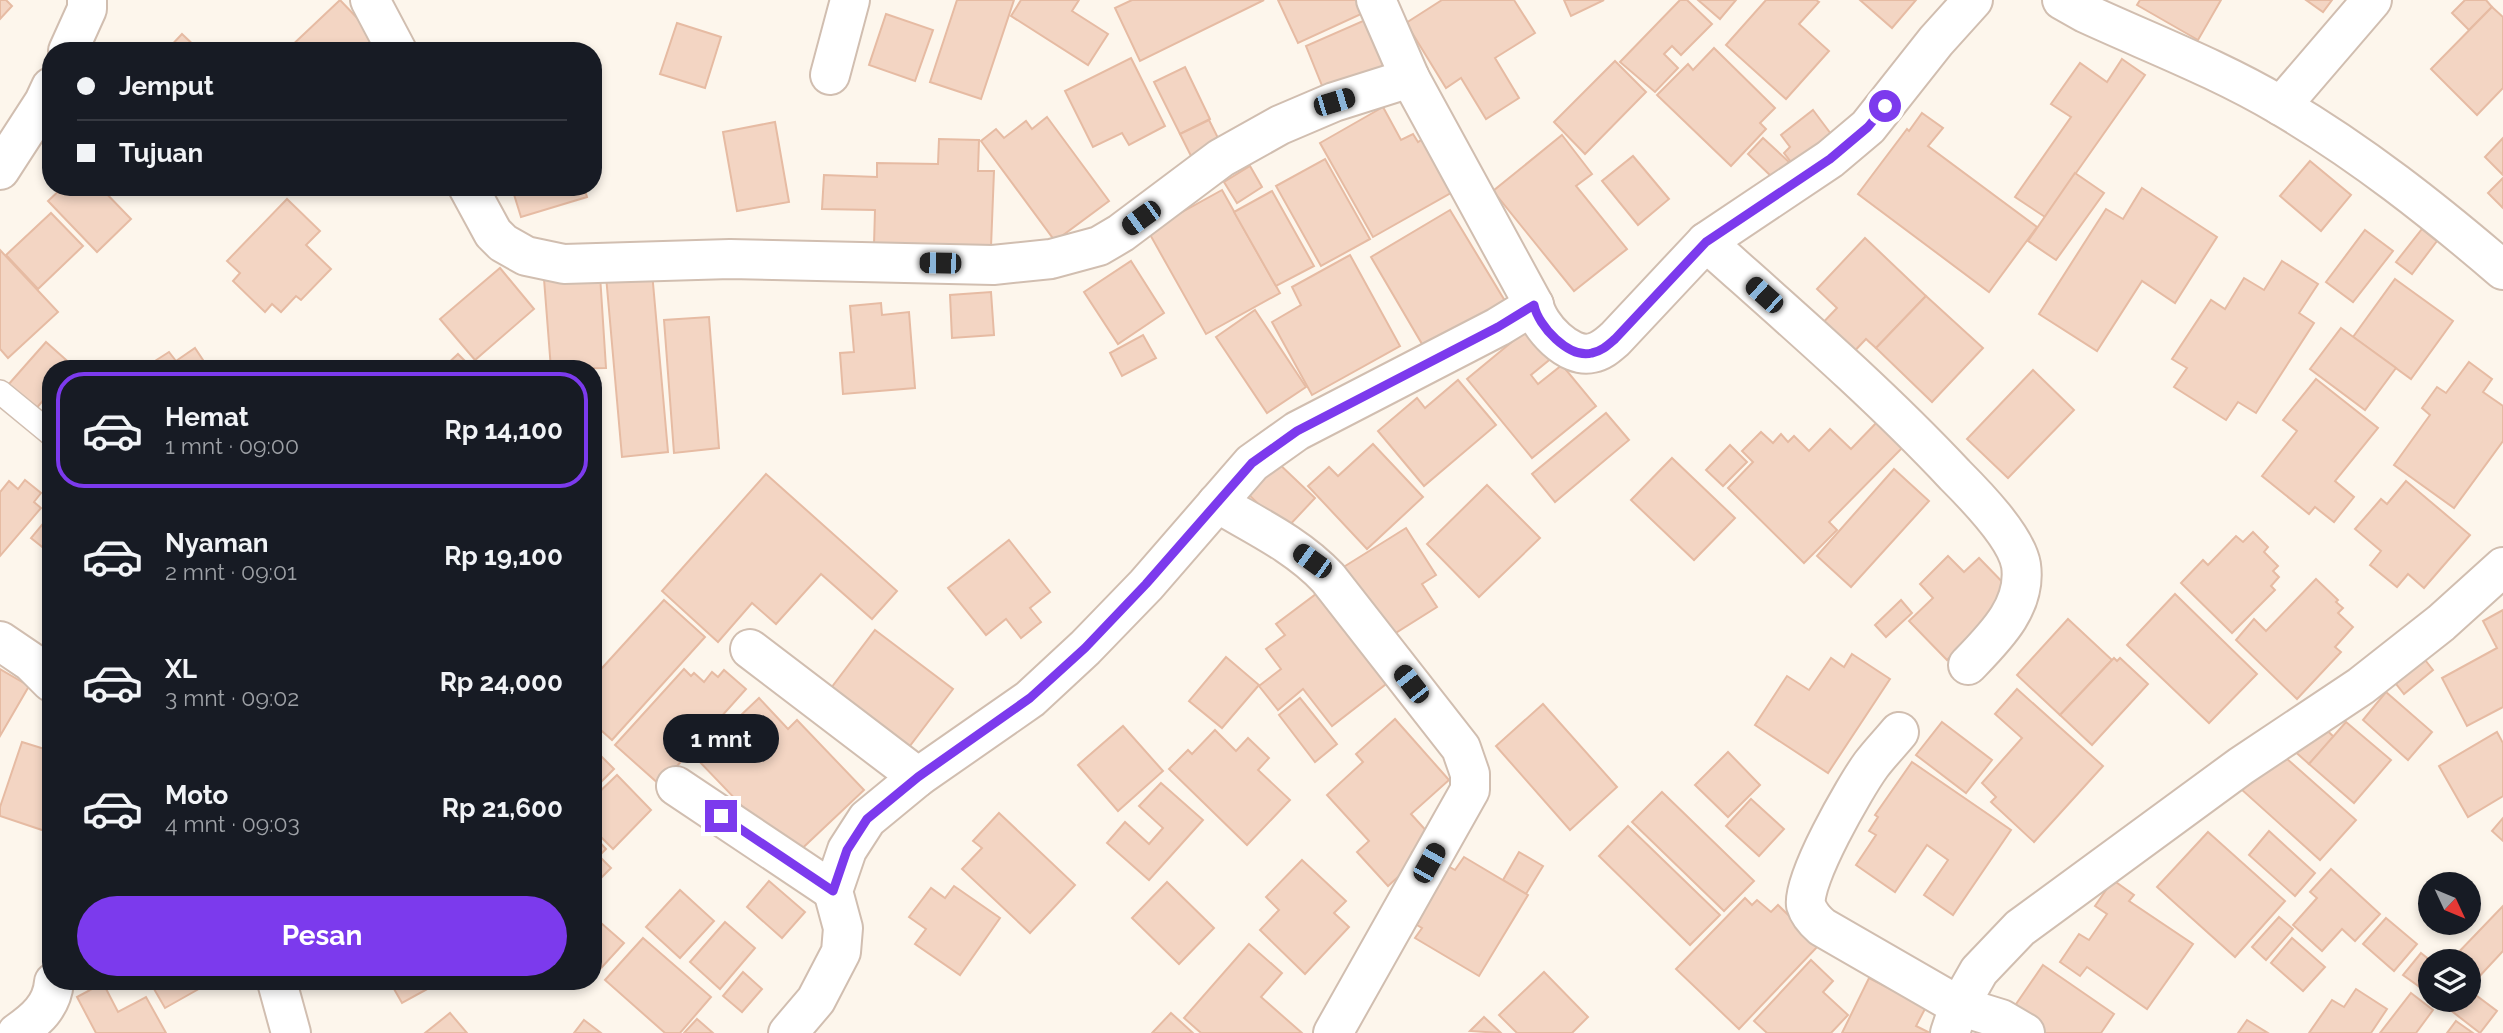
<!DOCTYPE html>
<html lang="id">
<head>
<meta charset="utf-8">
<style>
	:root { --surface:#171b24; --page:#20242c; --text:#f1f3f6; --muted:#9ea1a6; --line:#363941; --accent:#7c3aed }
	body { margin:0; font-family:Raleway,sans-serif; background:var(--page); color:var(--text); height:100vh; display:flex; flex-direction:column; font-size:26px; white-space:nowrap }
	* { box-sizing:border-box; margin:0 }
	p { font-size:23px; color:var(--muted) }
	.icon { flex:none; width:38px; height:38px; fill:none; stroke:currentColor; stroke-width:2; stroke-linecap:round; stroke-linejoin:round }
	.map { position:relative; flex:1; overflow:hidden }
	.details { position:absolute; left:42px; top:360px; width:560px; height:630px; display:flex; flex-direction:column; background:var(--surface); border-radius:28px; box-shadow:0 4px 10px #0003 }
	.details>* { flex:none }
	.guide { position:absolute; left:42px; top:42px; width:560px; height:154px; border-radius:28px; box-shadow:0 4px 10px #0003; display:grid; align-content:center; height:154px; padding:0 35px; background:var(--surface) }
	.needle { width:46px; rotate:134deg }
	.tools { position:absolute; left:2418px; top:872px; display:grid; gap:14px }
	.tools a { display:grid; place-items:center; width:63px; height:63px; border-radius:50%; background:var(--surface); box-shadow:0 4px 10px #0003; font-size:35px }
	.end { position:absolute; width:32px; height:32px; margin:-16px; border:9px solid #7c3aed; background:#fff; box-shadow:0 0 0 4px #fff }
	.from { border-radius:50% }
	.bubble { position:absolute; height:49px; border-radius:24px; background:var(--surface); box-shadow:0 4px 10px #0003; font-size:23px; font-weight:700; line-height:49px; text-align:center }
	.car { position:absolute; width:21px; height:42px; margin:-21px -10px; border-radius:9px; box-shadow:0 0 5px 2px #0007; background:linear-gradient(#222 24%,#8ab4d8 0 40%,#222 0 76%,#8ab4d8 0 86%,#222 0) }
	.guide b { display:flex; align-items:center; gap:24px; height:66px; font-size:26px }
	.guide b+b { border-top:2px solid var(--line) }
	.guide i { width:18px; height:18px; background:var(--text) }
	ul { padding:12px 0 0; list-style:none }
	li { display:flex; align-items:center; gap:21px; height:116px; margin:0 14px 10px; padding:0 21px; border:4px solid transparent; border-radius:28px }
	li div { flex:1 }
	li b { display:block; font-size:26px }
	li em { font-style:normal; font-weight:700 }
	li.current { border-color:var(--accent) }
	li>.icon { width:63px; height:63px; stroke-width:1.5 }
	.button { display:flex; gap:14px; margin-top:auto; padding:14px 35px }
	.button a { flex:1; height:80px; border-radius:42px; background:var(--accent); color:#fff; font-size:28px; font-weight:700; line-height:80px; text-align:center }
	.map>svg:first-child { display:block }
</style>
</head>
<body>
<div class="map">
<svg width="2503" height="1033" viewBox="0 0 2503 1033">
	<rect width="100%" height="100%" fill="#fdf6ec"/>
	<g fill="#f3d5c3" stroke="#e6bba3" stroke-width="2">
		<polygon points="0,0 6,0 12,6 0,19"/>
		<polygon points="340,0 383,45 377,51 286,51"/>
		<polygon points="957,0 1014,0 981,99 930,82"/>
		<polygon points="1021,0 1079,0 1072,11 1108,34 1088,65 1011,16"/>
		<polygon points="1132,0 1264,0 1140,61 1115,8"/>
		<polygon points="1278,0 1368,0 1372,9 1298,43"/>
		<polygon points="1442,0 1514,0 1535,33 1495,58 1519,98 1486,119 1461,78 1446,88 1406,23"/>
		<polygon points="1564,0 1604,0 1571,16"/>
		<polygon points="1680,0 1687,0 1712,24 1681,55 1672,46 1664,54 1678,68 1655,92 1620,62"/>
		<polygon points="1698,0 1736,0 1720,19"/>
		<polygon points="1766,0 1816,0 1819,2 1799,24 1829,51 1786,99 1726,45"/>
		<polygon points="1860,0 1916,0 1892,28"/>
		<polygon points="2140,0 2221,0 2198,40 2137,5"/>
		<polygon points="2306,0 2332,0 2323,12"/>
		<polygon points="2465,0 2486,0 2492,7 2469,30 2452,13"/>
		<polygon points="2492,7 2503,17 2503,88 2477,115 2431,69"/>
		<polygon points="886,14 933,30 915,81 869,65"/>
		<polygon points="1372,17 1392,65 1325,93 1306,46"/>
		<polygon points="677,23 721,37 705,88 660,74"/>
		<polygon points="182,34 200,51 166,51"/>
		<polygon points="1714,48 1775,108 1760,123 1766,129 1731,166 1657,95 1688,64 1693,70"/>
		<polygon points="1131,58 1165,126 1129,145 1122,133 1093,147 1065,91"/>
		<polygon points="2122,59 2145,75 2045,217 2015,197 2071,117 2051,104 2080,63 2107,82"/>
		<polygon points="1615,61 1646,92 1585,154 1554,122"/>
		<polygon points="1185,67 1210,119 1180,134 1154,82"/>
		<polygon points="1383,107 1401,140 1413,134 1418,142 1426,137 1456,190 1373,237 1320,143"/>
		<polygon points="1813,110 1840,146 1802,176 1784,153 1790,147 1781,135"/>
		<polygon points="1922,113 1943,128 1928,146 2037,227 1989,292 1858,194 1907,129 1909,131"/>
		<polygon points="1047,117 1109,201 1055,241 981,141 996,129 1004,138 1026,121 1032,129"/>
		<polygon points="1209,120 1224,150 1195,164 1180,134"/>
		<polygon points="775,122 789,202 737,211 723,132"/>
		<polygon points="1562,135 1592,174 1576,186 1627,249 1574,291 1493,191"/>
		<polygon points="1763,138 1789,162 1773,178 1748,154"/>
		<polygon points="2503,138 2503,175 2485,157"/>
		<polygon points="939,139 979,140 978,171 994,171 991,247 874,245 875,210 822,209 824,175 877,177 877,163 938,164"/>
		<polygon points="1633,156 1669,199 1638,225 1602,181"/>
		<polygon points="1325,159 1370,239 1321,266 1276,186"/>
		<polygon points="2310,161 2351,195 2321,231 2280,196"/>
		<polygon points="1250,166 1262,187 1237,203 1224,182"/>
		<polygon points="2075,173 2104,193 2056,260 2028,241"/>
		<polygon points="2503,178 2503,208 2488,193"/>
		<polygon points="63,187 100,187 131,219 97,252 48,201"/>
		<polygon points="584,187 587,197 521,217 512,188"/>
		<polygon points="2142,188 2217,237 2175,303 2142,281 2097,351 2039,314 2106,209 2123,219"/>
		<polygon points="1222,190 1280,293 1206,334 1148,231"/>
		<polygon points="1272,191 1314,266 1276,286 1234,212"/>
		<polygon points="287,199 320,231 306,245 331,269 301,300 296,296 281,312 272,304 265,312 233,281 240,273 227,261"/>
		<polygon points="1450,210 1505,301 1425,349 1371,257"/>
		<polygon points="51,213 83,246 38,289 6,255"/>
		<polygon points="2422,229 2437,241 2412,274 2396,262"/>
		<polygon points="2365,230 2393,251 2353,302 2326,282"/>
		<polygon points="1865,238 1926,296 1876,348 1866,339 1846,360 1815,331 1837,308 1817,289"/>
		<polygon points="0,250 58,312 8,358 0,349"/>
		<polygon points="1350,255 1400,346 1312,395 1272,322 1301,305 1292,287"/>
		<polygon points="1131,261 1164,313 1118,344 1084,292"/>
		<polygon points="2282,261 2318,284 2299,313 2314,323 2256,413 2238,402 2226,420 2174,387 2187,368 2172,359 2211,300 2225,309 2244,278 2264,290"/>
		<polygon points="500,268 534,309 475,360 440,319"/>
		<polygon points="652,272 668,452 622,457 606,276"/>
		<polygon points="600,275 606,368 551,369 544,279"/>
		<polygon points="2395,279 2453,321 2411,379 2353,337"/>
		<polygon points="991,292 994,335 952,338 950,295"/>
		<polygon points="1926,296 1983,348 1932,402 1876,348"/>
		<polygon points="881,303 882,315 909,312 915,388 843,394 840,353 854,352 850,306"/>
		<polygon points="1255,310 1306,387 1267,413 1216,337"/>
		<polygon points="709,317 719,448 674,453 664,320"/>
		<polygon points="1530,327 1554,356 1531,375 1538,384 1562,365 1596,406 1532,458 1467,379"/>
		<polygon points="2341,328 2396,368 2365,410 2310,369"/>
		<polygon points="1143,335 1156,358 1122,376 1110,353"/>
		<polygon points="46,342 73,366 70,369 51,369 51,391 35,410 8,385"/>
		<polygon points="195,348 209,369 144,368 169,352 176,361"/>
		<polygon points="458,354 473,369 442,369"/>
		<polygon points="2469,362 2492,379 2483,392 2503,406 2503,441 2454,508 2394,465 2430,415 2422,408 2437,387 2446,393"/>
		<polygon points="2033,370 2074,410 2008,478 1967,439"/>
		<polygon points="2316,379 2378,428 2335,481 2354,497 2334,522 2315,507 2309,514 2262,476 2297,431 2283,420"/>
		<polygon points="1458,380 1496,425 1424,486 1378,431 1417,398 1425,408"/>
		<polygon points="1606,413 1629,440 1555,502 1532,474"/>
		<polygon points="1879,420 1905,445 1829,522 1837,530 1804,563 1728,488 1753,462 1742,451 1761,432 1773,443 1781,434 1788,442 1794,436 1809,451 1830,429 1851,449"/>
		<polygon points="1373,444 1423,497 1367,549 1308,486 1329,467 1338,476"/>
		<polygon points="1730,445 1747,462 1723,486 1706,470"/>
		<polygon points="1672,458 1735,518 1694,560 1631,500"/>
		<polygon points="1275,460 1315,498 1285,530 1245,491"/>
		<polygon points="1894,469 1929,501 1851,587 1817,556"/>
		<polygon points="766,474 897,591 872,619 821,574 776,624 752,603 718,642 662,591"/>
		<polygon points="25,480 41,493 34,502 41,508 0,556 0,492 9,481 18,489"/>
		<polygon points="2406,481 2470,535 2424,588 2408,574 2397,587 2370,565 2381,551 2355,529 2381,499 2387,504"/>
		<polygon points="1487,485 1540,538 1479,597 1427,544"/>
		<polygon points="51,514 51,554 31,538"/>
		<polygon points="1406,528 1436,575 1422,584 1437,607 1386,639 1342,568"/>
		<polygon points="2253,532 2268,547 2264,552 2278,566 2273,571 2279,577 2271,586 2275,590 2232,633 2181,583 2203,560 2208,565 2236,536 2243,542"/>
		<polygon points="1009,540 1050,592 1030,608 1041,622 1021,638 1006,619 986,635 948,588"/>
		<polygon points="1948,556 1964,572 1979,558 2015,595 1947,660 1909,621 1933,598 1920,584"/>
		<polygon points="2316,579 2338,600 2336,602 2343,608 2338,613 2353,627 2335,647 2341,652 2297,699 2236,640 2254,619 2266,631"/>
		<polygon points="1320,591 1390,681 1332,726 1303,689 1278,710 1259,686 1281,669 1266,649 1285,635 1276,624"/>
		<polygon points="2175,594 2257,674 2209,723 2127,645"/>
		<polygon points="664,600 705,637 612,740 593,723 593,678"/>
		<polygon points="1901,600 1912,613 1886,637 1875,625"/>
		<polygon points="2503,610 2503,707 2467,726 2442,678 2497,648 2483,621"/>
		<polygon points="2068,619 2112,660 2060,715 2017,675"/>
		<polygon points="875,630 953,689 900,759 822,700"/>
		<polygon points="2418,651 2433,670 2404,694 2389,675"/>
		<polygon points="1852,654 1890,679 1828,773 1755,725 1787,676 1809,690 1831,658 1844,667"/>
		<polygon points="1226,657 1259,685 1222,728 1189,701"/>
		<polygon points="2114,658 2117,661 2120,658 2148,684 2092,745 2060,715"/>
		<polygon points="0,669 29,686 0,736"/>
		<polygon points="684,669 691,676 694,673 704,682 712,672 718,677 724,670 746,689 660,785 615,745"/>
		<polygon points="2017,689 2103,766 2034,842 1991,802 1996,797 1982,783 2022,738 1995,714"/>
		<polygon points="2386,692 2432,732 2408,760 2363,720"/>
		<polygon points="759,698 788,729 797,720 864,790 792,858 696,758"/>
		<polygon points="1300,698 1337,744 1315,762 1279,715"/>
		<polygon points="1543,704 1617,787 1570,830 1496,746"/>
		<polygon points="1395,719 1449,780 1411,814 1430,835 1412,852 1418,859 1388,886 1357,852 1369,841 1327,795 1363,762 1356,754"/>
		<polygon points="2317,721 2334,737 2309,764 2292,749"/>
		<polygon points="1942,722 1992,760 1966,793 1916,755"/>
		<polygon points="2346,722 2391,760 2354,803 2309,764"/>
		<polygon points="1123,726 1163,771 1118,811 1078,765"/>
		<polygon points="1215,730 1236,751 1248,738 1269,758 1258,770 1290,800 1247,845 1169,769 1188,750 1192,754"/>
		<polygon points="2497,732 2503,743 2503,796 2468,817 2439,766"/>
		<polygon points="22,742 51,751 51,833 0,816 0,807"/>
		<polygon points="593,748 614,769 593,790"/>
		<polygon points="2277,750 2356,820 2320,860 2241,789"/>
		<polygon points="1728,752 1760,785 1728,817 1695,785"/>
		<polygon points="1912,762 2011,830 1953,915 1924,895 1948,860 1927,845 1895,892 1856,865 1876,835 1869,831 1878,817 1875,815"/>
		<polygon points="617,775 651,810 613,849 593,829 593,798"/>
		<polygon points="1161,783 1203,820 1149,880 1107,843 1125,822 1149,844 1163,828 1139,806"/>
		<polygon points="1662,792 1754,881 1724,911 1632,822"/>
		<polygon points="1751,799 1784,829 1759,856 1726,826"/>
		<polygon points="999,813 1075,885 1030,933 962,869 982,848 973,841"/>
		<polygon points="2503,818 2503,841 2492,831"/>
		<polygon points="1628,826 1720,915 1690,945 1599,856"/>
		<polygon points="2269,831 2315,873 2295,896 2249,855"/>
		<polygon points="2208,832 2285,901 2235,957 2157,887"/>
		<polygon points="593,835 606,849 599,856 611,868 593,886"/>
		<polygon points="1519,852 1543,866 1526,894 1503,880"/>
		<polygon points="1464,857 1528,895 1479,976 1415,938 1422,928 1405,918 1439,861 1455,870"/>
		<polygon points="1302,860 1346,901 1334,913 1349,927 1305,974 1260,930 1279,910 1266,897"/>
		<polygon points="2331,869 2380,914 2355,941 2342,929 2322,951 2293,925 2317,898 2310,892"/>
		<polygon points="2113,880 2134,895 2129,901 2193,944 2147,1009 2087,967 2080,976 2060,962 2079,934 2089,940 2107,914 2095,906"/>
		<polygon points="769,881 805,912 782,938 747,907"/>
		<polygon points="1167,882 1214,928 1179,964 1132,918"/>
		<polygon points="954,886 1000,918 960,975 915,944 926,929 909,917 931,888 945,898"/>
		<polygon points="680,890 714,921 680,958 646,927"/>
		<polygon points="1745,898 1752,905 1757,900 1771,912 1778,905 1819,945 1739,1029 1676,969"/>
		<polygon points="2503,906 2503,951 2476,980 2469,973 2469,961 2456,961 2453,958"/>
		<polygon points="593,916 624,943 593,977"/>
		<polygon points="2279,917 2293,929 2266,960 2252,947"/>
		<polygon points="2386,918 2417,944 2394,971 2363,944"/>
		<polygon points="725,922 755,948 720,989 690,962"/>
		<polygon points="643,938 711,997 680,1033 665,1033 605,980"/>
		<polygon points="2292,938 2325,967 2303,991 2271,963"/>
		<polygon points="1249,944 1282,973 1261,997 1302,1033 1201,1033 1184,1018"/>
		<polygon points="2421,953 2431,961 2431,995 2403,975"/>
		<polygon points="1811,960 1833,981 1823,992 1848,1015 1831,1033 1767,1033 1754,1021"/>
		<polygon points="2043,965 2114,1014 2101,1033 2045,1033 2012,1010"/>
		<polygon points="743,972 762,989 742,1012 723,996"/>
		<polygon points="1544,972 1588,1017 1572,1033 1517,1033 1499,1015"/>
		<polygon points="1869,978 1926,1007 1916,1026 1930,1033 1842,1033"/>
		<polygon points="150,982 211,982 165,1008"/>
		<polygon points="390,982 440,982 402,1003"/>
		<polygon points="103,983 118,1012 146,997 166,1033 96,1033 77,997"/>
		<polygon points="2356,989 2387,1009 2371,1033 2309,1033 2332,1000 2344,1007"/>
		<polygon points="2469,990 2497,1011 2480,1033 2436,999 2469,999"/>
		<polygon points="2411,993 2433,1010 2416,1033 2380,1033"/>
		<polygon points="450,1013 467,1033 425,1033"/>
		<polygon points="1171,1013 1193,1033 1152,1033"/>
		<polygon points="1484,1017 1501,1033 1470,1031"/>
		<polygon points="697,1019 713,1033 684,1033"/>
		<polygon points="584,1020 601,1033 574,1033"/>
		<polygon points="2247,1020 2268,1033 2238,1033"/>
		<polygon points="2456,1021 2473,1033 2447,1033"/>
	</g>
	<g fill="none" stroke-linecap="round" stroke-linejoin="round">
		<defs>
			<polyline id="service" points="0,392 50,433"/>
			<g id="minor">
				<polyline points="370,0 397,51"/>
				<path d="M1376,0L1410,78L1534,305C1538,326 1569,359 1592,353C1602,351 1608,345 1615,339L1706,242L1830,159L1868,127L1936,41L1973,0"/>
				<path d="M2062,0L2085,13C2150,43 2219,69 2281,106C2361,153 2433,210 2503,270"/>
				<polyline points="68,51 87,9 87,0"/>
				<polyline points="830,75 850,0"/>
				<polyline points="2281,106 2372,0"/>
				<polyline points="0,170 44,102 51,87"/>
				<polyline points="468,187 493,233 503,243 526,256 564,264 730,259 993,265 1051,259 1099,246 1121,233 1221,158 1280,125 1334,102 1410,78"/>
				<path d="M1706,242C1791,318 1877,392 1955,475C1975,495 2016,537 2021,565C2027,606 1995,637 1968,665"/>
				<path d="M1217,503C1256,526 1297,545 1328,578L1461,748L1470,774V790L1333,1033"/>
				<polyline points="0,641 31,662 51,682"/>
				<polyline points="750,649 918,777"/>
				<path d="M1899,732C1890,743 1880,753 1871,765C1855,787 1801,881 1806,905C1809,915 1815,921 1822,927L1959,1006L2001,1019L2025,1033"/>
				<polyline points="676,786 833,891"/>
				<polyline points="277,982 291,1033"/>
				<path d="M17,1033C36,1020 52,1006 54,982"/>
				<polyline points="788,1033 816,1000 841,952 843,928 833,891 847,850 867,819 918,777 1030,699 1085,648 1146,585 1252,463 1297,431 1498,327 1534,305"/>
				<polyline points="1950,1033 1959,1006 1979,971 2020,928 2241,766 2361,686 2441,623 2503,567"/>
			</g>
		</defs>
		<use href="#service" stroke="#d1beb0" stroke-width="26"/>
		<use href="#minor" stroke="#d1beb0" stroke-width="42"/>
		<use href="#service" stroke="#fff" stroke-width="23"/>
		<use href="#minor" stroke="#fff" stroke-width="38"/>
	</g>
	<g fill="none" stroke-linecap="round" stroke-linejoin="round">
		<path stroke="#7c3aed" stroke-width="9" d="M721,816L833,891L847,850L867,819L918,777L1030,698L1085,648L1146,584L1252,463L1297,431L1498,327L1534,305C1538,326 1569,359 1592,353C1602,351 1608,345 1615,339L1706,242L1830,159L1868,127L1885,106"/>
	</g>
</svg>
<div class="tools">
<a><svg class="needle" viewBox="-14 -14 28 28"><path d="M0-13l5 13h-10z" fill="#e53935"/><path d="M0 13l5-13h-10z" fill="#9ea1a6"/></svg></a>
<a><svg class="icon" aria-label="layers" viewBox="0 0 24 24"><path d="M12 4l9 5-9 5-9-5zM3 14l9 5 9-5"/></svg></a>
</div>
<i class="end from" style="left:1885px;top:106px"></i>
<i class="end" style="left:721px;top:816px"></i>
<div class="bubble" style="left:663px;top:714px;width:116px">1 mnt</div>
<i class="car" style="left:1334px;top:102px;rotate:73deg"></i>
<i class="car" style="left:1141px;top:218px;rotate:234deg"></i>
<i class="car" style="left:940px;top:263px;rotate:271deg"></i>
<i class="car" style="left:1764px;top:295px;rotate:312deg"></i>
<i class="car" style="left:1312px;top:561px;rotate:306deg"></i>
<i class="car" style="left:1411px;top:684px;rotate:322deg"></i>
<i class="car" style="left:1429px;top:863px;rotate:29deg"></i>
<div class="guide">
<b><i class="from"></i>Jemput</b>
<b><i></i>Tujuan</b>
</div>
<section class="details">
<ul>
<li class="current"><svg class="icon" aria-label="car" viewBox="0 0 24 24"><path d="M5 17H2v-5l4-1 3-4h7l3 4 3 1v5h-3M9 17h6M6 11h13"/><circle cx="7" cy="17" r="2"/><circle cx="17" cy="17" r="2"/></svg><div><b>Hemat</b><p>1 mnt · 09:00</p></div><em>Rp 14,100</em></li>
<li><svg class="icon" aria-label="car" viewBox="0 0 24 24"><path d="M5 17H2v-5l4-1 3-4h7l3 4 3 1v5h-3M9 17h6M6 11h13"/><circle cx="7" cy="17" r="2"/><circle cx="17" cy="17" r="2"/></svg><div><b>Nyaman</b><p>2 mnt · 09:01</p></div><em>Rp 19,100</em></li>
<li><svg class="icon" aria-label="car" viewBox="0 0 24 24"><path d="M5 17H2v-5l4-1 3-4h7l3 4 3 1v5h-3M9 17h6M6 11h13"/><circle cx="7" cy="17" r="2"/><circle cx="17" cy="17" r="2"/></svg><div><b>XL</b><p>3 mnt · 09:02</p></div><em>Rp 24,000</em></li>
<li><svg class="icon" aria-label="car" viewBox="0 0 24 24"><path d="M5 17H2v-5l4-1 3-4h7l3 4 3 1v5h-3M9 17h6M6 11h13"/><circle cx="7" cy="17" r="2"/><circle cx="17" cy="17" r="2"/></svg><div><b>Moto</b><p>4 mnt · 09:03</p></div><em>Rp 21,600</em></li>
</ul>
<div class="button"><a>Pesan</a></div>
</section>
</div>
</body>
</html>
